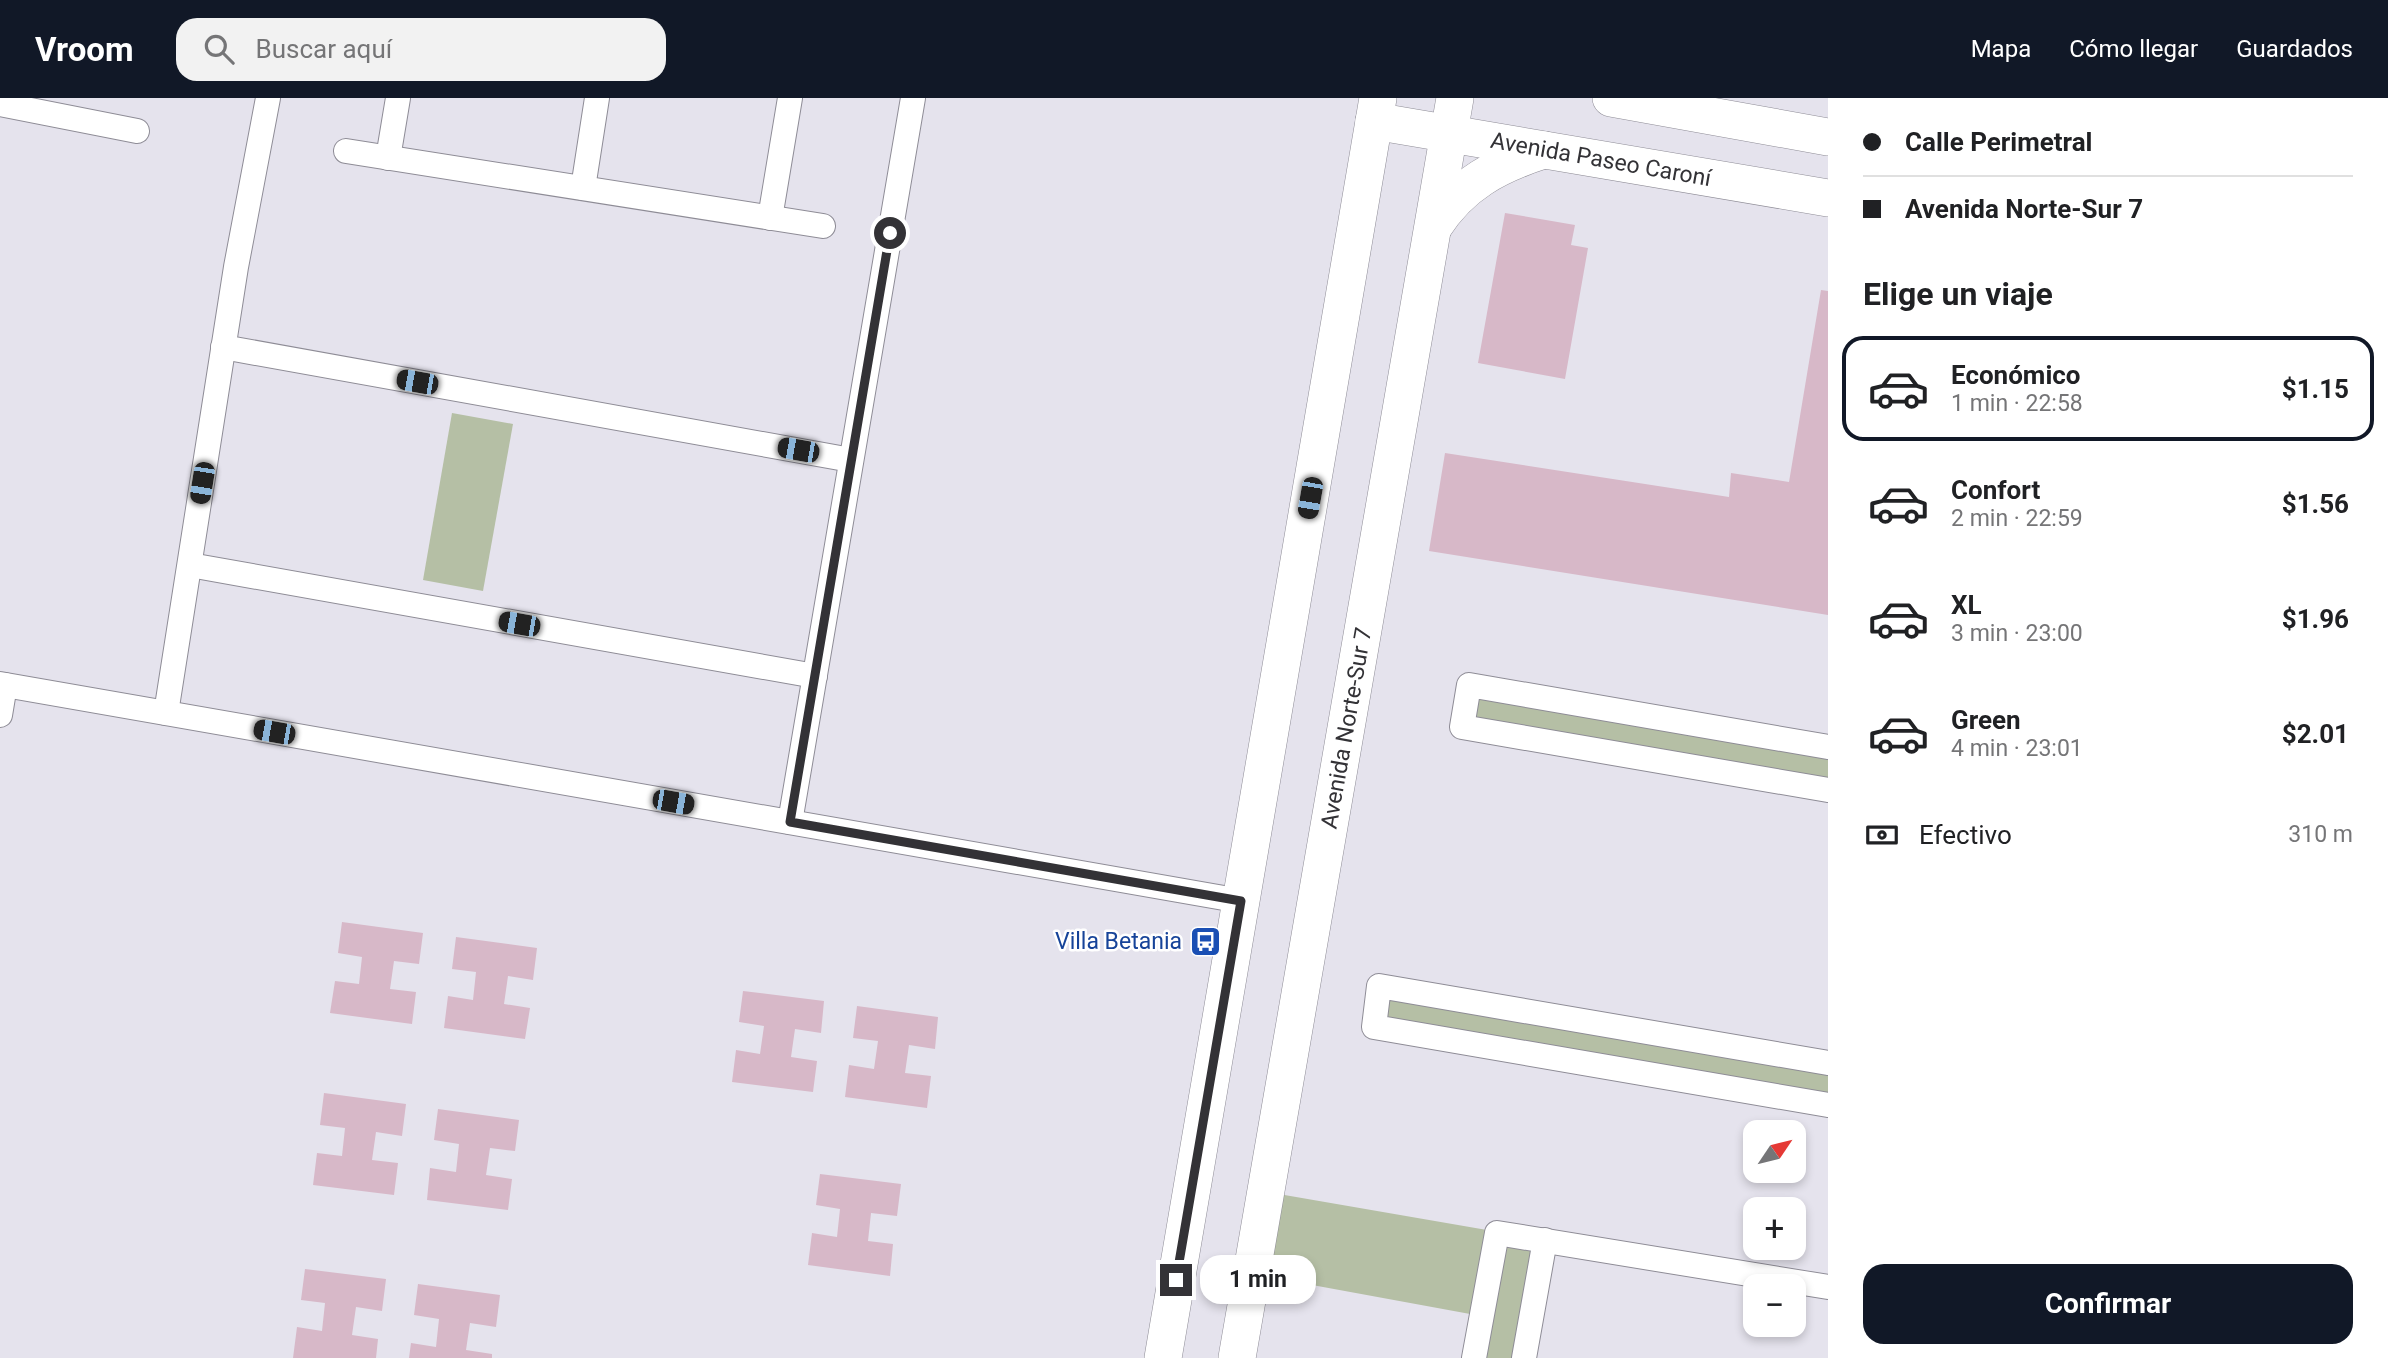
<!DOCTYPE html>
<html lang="es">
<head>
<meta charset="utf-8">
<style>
	:root { --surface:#fff; --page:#f2f2f2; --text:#202124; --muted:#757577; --line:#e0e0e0; --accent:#111827 }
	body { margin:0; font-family:Roboto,sans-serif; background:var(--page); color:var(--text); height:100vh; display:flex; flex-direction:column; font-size:26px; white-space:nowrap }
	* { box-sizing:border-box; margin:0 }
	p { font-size:23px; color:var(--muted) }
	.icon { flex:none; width:38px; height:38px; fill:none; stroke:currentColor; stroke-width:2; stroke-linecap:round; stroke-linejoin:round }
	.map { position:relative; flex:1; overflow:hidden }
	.drawer { display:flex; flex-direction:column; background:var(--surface); width:560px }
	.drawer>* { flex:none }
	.hud { display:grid; align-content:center; height:154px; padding:0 35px; background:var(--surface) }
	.needle { width:46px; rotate:55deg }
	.controls { position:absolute; left:1743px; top:1022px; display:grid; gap:14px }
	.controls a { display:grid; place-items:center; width:63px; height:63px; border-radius:14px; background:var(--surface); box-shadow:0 4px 10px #0003; font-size:35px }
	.end { position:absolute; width:32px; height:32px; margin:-16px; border:9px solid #333236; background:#fff; box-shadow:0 0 0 4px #fff }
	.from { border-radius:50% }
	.bubble { position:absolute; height:49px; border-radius:21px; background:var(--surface); box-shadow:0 4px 10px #0003; font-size:23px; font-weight:700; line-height:49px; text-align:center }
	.car { position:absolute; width:21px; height:42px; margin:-21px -10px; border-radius:9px; box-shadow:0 0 5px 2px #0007; background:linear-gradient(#222 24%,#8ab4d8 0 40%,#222 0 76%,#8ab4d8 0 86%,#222 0) }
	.hud b { display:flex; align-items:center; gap:24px; height:66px; font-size:26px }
	.hud b+b { border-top:2px solid var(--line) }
	.hud i { width:18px; height:18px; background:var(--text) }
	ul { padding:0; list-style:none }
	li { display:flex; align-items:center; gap:21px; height:105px; margin:0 14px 10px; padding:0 21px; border:4px solid transparent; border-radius:21px }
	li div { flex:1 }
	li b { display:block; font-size:26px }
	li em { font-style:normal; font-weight:700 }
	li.current { border-color:var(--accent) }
	li>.icon { width:63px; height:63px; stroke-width:1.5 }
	h2 { padding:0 35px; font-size:32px; line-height:84px }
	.pay { display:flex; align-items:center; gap:18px; height:77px; padding:0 35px; font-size:26px }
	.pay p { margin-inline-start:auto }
	.cta { display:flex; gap:14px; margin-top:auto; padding:14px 35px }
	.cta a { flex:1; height:80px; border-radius:21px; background:var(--accent); color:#fff; font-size:28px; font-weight:700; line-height:80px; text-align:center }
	header { display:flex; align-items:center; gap:42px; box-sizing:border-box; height:98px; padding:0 35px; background:var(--accent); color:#fff }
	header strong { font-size:33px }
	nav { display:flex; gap:38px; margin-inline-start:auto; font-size:24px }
	.search { width:490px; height:63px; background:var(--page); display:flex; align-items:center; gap:18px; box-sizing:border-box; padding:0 24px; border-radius:21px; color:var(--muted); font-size:26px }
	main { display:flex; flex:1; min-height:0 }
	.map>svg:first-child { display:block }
</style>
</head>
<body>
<header>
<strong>Vroom</strong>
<div class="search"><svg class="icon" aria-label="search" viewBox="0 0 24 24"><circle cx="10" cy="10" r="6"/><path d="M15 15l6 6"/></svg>Buscar aquí</div>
<nav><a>Mapa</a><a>Cómo llegar</a><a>Guardados</a></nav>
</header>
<main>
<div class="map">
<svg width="1828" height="1260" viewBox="0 0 1828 1260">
	<rect width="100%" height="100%" fill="#e5e3ed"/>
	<g fill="#b5bfa5">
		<polygon points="452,315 513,326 483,493 423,482"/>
		<polygon points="1469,587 1828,649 1828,692 1462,629"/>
		<polygon points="1379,888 1828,965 1828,1007 1374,929"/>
		<polygon points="1267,1094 1545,1142 1524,1260 1474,1260 1481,1218 1252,1176"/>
	</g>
	<g fill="#d7b8c8">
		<polygon points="1505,115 1575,127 1571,147 1588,150 1565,281 1478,265"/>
		<polygon points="1821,192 1828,193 1828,517 1429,453 1445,355 1729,399 1731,375 1789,384"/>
		<polygon points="342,824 423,835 419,866 394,863 390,891 416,894 412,926 330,915 335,883 359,886 362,859 338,855"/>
		<polygon points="456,839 537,850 533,882 508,878 504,906 530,910 525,941 444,930 448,898 473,902 476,874 452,871"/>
		<polygon points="743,893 824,903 821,935 795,931 791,959 817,963 813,994 732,984 736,952 760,956 764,928 739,924"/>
		<polygon points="857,908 938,919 935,951 909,947 905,975 931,978 927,1010 845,999 849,967 874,971 878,943 853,940"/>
		<polygon points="324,995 406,1006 402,1038 376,1034 372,1062 398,1065 394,1097 313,1087 317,1055 342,1058 345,1030 320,1027"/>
		<polygon points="438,1011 519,1022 515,1053 490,1050 486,1077 512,1081 508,1112 427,1102 430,1070 456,1074 459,1046 434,1042"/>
		<polygon points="820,1076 901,1086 897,1118 871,1115 868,1143 893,1146 890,1178 808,1167 812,1135 837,1139 840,1111 816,1107"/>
		<polygon points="305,1171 386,1181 382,1213 356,1209 352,1237 378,1241 376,1260 293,1260 297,1229 322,1233 325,1205 301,1202"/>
		<polygon points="418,1186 500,1197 496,1229 470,1225 466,1252 492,1256 492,1260 409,1260 411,1245 436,1249 439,1221 414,1217"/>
	</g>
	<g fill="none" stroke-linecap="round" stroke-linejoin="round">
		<defs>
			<g id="street">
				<polyline points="0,6 137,33"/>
				<polyline points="346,53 823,128"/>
				<polyline points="388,60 398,0"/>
				<polyline points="583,90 597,0"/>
				<polyline points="770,120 790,0"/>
				<polyline points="223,249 851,362"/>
				<polyline points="190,467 815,578"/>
				<polyline points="0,586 1241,803"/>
				<polyline points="166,615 236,169 268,0"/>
				<polyline points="0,617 5,587"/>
				<polyline points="1828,649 1469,587 1462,629 1828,692"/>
				<polyline points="790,724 913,0"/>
				<polyline points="1828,965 1379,888 1374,929 1828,1007"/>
				<polyline points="1474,1260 1497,1135 1828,1189"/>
				<polyline points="1524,1260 1545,1142"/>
			</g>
			<g id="secondary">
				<polyline points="1611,0 1828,39"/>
				<polyline points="1374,23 1828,100"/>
				<path d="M1434,128C1461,86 1497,67 1544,52"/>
				<polyline points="1163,1260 1378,0"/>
				<polyline points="1237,1260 1455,0"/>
			</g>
		</defs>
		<use href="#street" stroke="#8e8c96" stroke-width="26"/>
		<use href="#secondary" stroke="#8e8c96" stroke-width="38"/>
		<use href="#street" stroke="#fff" stroke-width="24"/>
		<use href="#secondary" stroke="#fff" stroke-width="37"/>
	</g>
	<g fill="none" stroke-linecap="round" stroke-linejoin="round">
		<polyline stroke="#333236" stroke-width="9" points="890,135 790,724 1241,803 1176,1182"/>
	</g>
	<defs>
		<symbol id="bus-square" viewBox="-11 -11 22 22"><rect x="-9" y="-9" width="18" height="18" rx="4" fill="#1a4fb4" stroke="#fff"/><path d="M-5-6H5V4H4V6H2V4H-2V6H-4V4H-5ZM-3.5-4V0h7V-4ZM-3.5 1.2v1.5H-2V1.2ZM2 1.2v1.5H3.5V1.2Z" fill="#fff"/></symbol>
	</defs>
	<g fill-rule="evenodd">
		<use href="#bus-square" x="1188" y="826" width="35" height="35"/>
	</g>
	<g text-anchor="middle" stroke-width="5" stroke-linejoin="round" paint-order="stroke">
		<g font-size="23" fill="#333236" stroke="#fff">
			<text transform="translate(1601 61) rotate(10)" y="8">Avenida Paseo Caroní</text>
			<text transform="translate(1346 630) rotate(-80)" y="8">Avenida Norte-Sur 7</text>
		</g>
		<g font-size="23" fill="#164399" stroke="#fff" text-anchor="end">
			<text x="1182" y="851">Villa Betania</text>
		</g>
	</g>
</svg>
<div class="controls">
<a><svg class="needle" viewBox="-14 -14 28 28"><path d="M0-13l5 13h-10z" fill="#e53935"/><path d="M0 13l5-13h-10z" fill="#757577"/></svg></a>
<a>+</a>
<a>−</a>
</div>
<i class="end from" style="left:890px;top:135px"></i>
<i class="end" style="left:1176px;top:1182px"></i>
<div class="bubble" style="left:1200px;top:1157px;width:116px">1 min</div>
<i class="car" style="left:417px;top:284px;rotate:280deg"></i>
<i class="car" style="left:798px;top:352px;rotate:280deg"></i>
<i class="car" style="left:202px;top:385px;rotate:189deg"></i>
<i class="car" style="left:1310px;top:400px;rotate:190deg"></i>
<i class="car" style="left:519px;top:526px;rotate:280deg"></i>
<i class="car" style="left:274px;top:634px;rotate:280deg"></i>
<i class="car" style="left:673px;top:704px;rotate:100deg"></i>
</div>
<section class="drawer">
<div class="hud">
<b><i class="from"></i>Calle Perimetral</b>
<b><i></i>Avenida Norte-Sur 7</b>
</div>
<h2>Elige un viaje</h2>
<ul>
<li class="current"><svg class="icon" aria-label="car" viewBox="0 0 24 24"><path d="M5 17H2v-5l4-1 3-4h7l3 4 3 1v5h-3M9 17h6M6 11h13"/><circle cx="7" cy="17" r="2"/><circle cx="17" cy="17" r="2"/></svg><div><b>Económico</b><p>1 min · 22:58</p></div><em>$1.15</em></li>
<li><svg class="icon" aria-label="car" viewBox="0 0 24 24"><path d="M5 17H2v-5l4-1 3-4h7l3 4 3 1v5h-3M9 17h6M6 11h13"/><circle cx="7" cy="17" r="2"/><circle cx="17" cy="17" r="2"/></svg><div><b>Confort</b><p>2 min · 22:59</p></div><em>$1.56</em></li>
<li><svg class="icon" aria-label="car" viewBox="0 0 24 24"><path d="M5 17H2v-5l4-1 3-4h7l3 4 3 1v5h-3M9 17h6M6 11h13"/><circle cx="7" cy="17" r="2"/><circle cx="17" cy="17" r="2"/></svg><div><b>XL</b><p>3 min · 23:00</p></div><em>$1.96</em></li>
<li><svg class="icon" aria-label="car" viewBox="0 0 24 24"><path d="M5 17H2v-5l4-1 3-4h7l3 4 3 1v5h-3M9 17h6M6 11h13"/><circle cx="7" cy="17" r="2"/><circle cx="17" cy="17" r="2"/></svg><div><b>Green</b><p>4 min · 23:01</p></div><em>$2.01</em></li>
</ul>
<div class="pay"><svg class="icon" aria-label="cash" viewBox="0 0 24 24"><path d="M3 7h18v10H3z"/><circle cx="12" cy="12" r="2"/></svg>Efectivo<p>310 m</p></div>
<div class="cta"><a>Confirmar</a></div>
</section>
</main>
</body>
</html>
